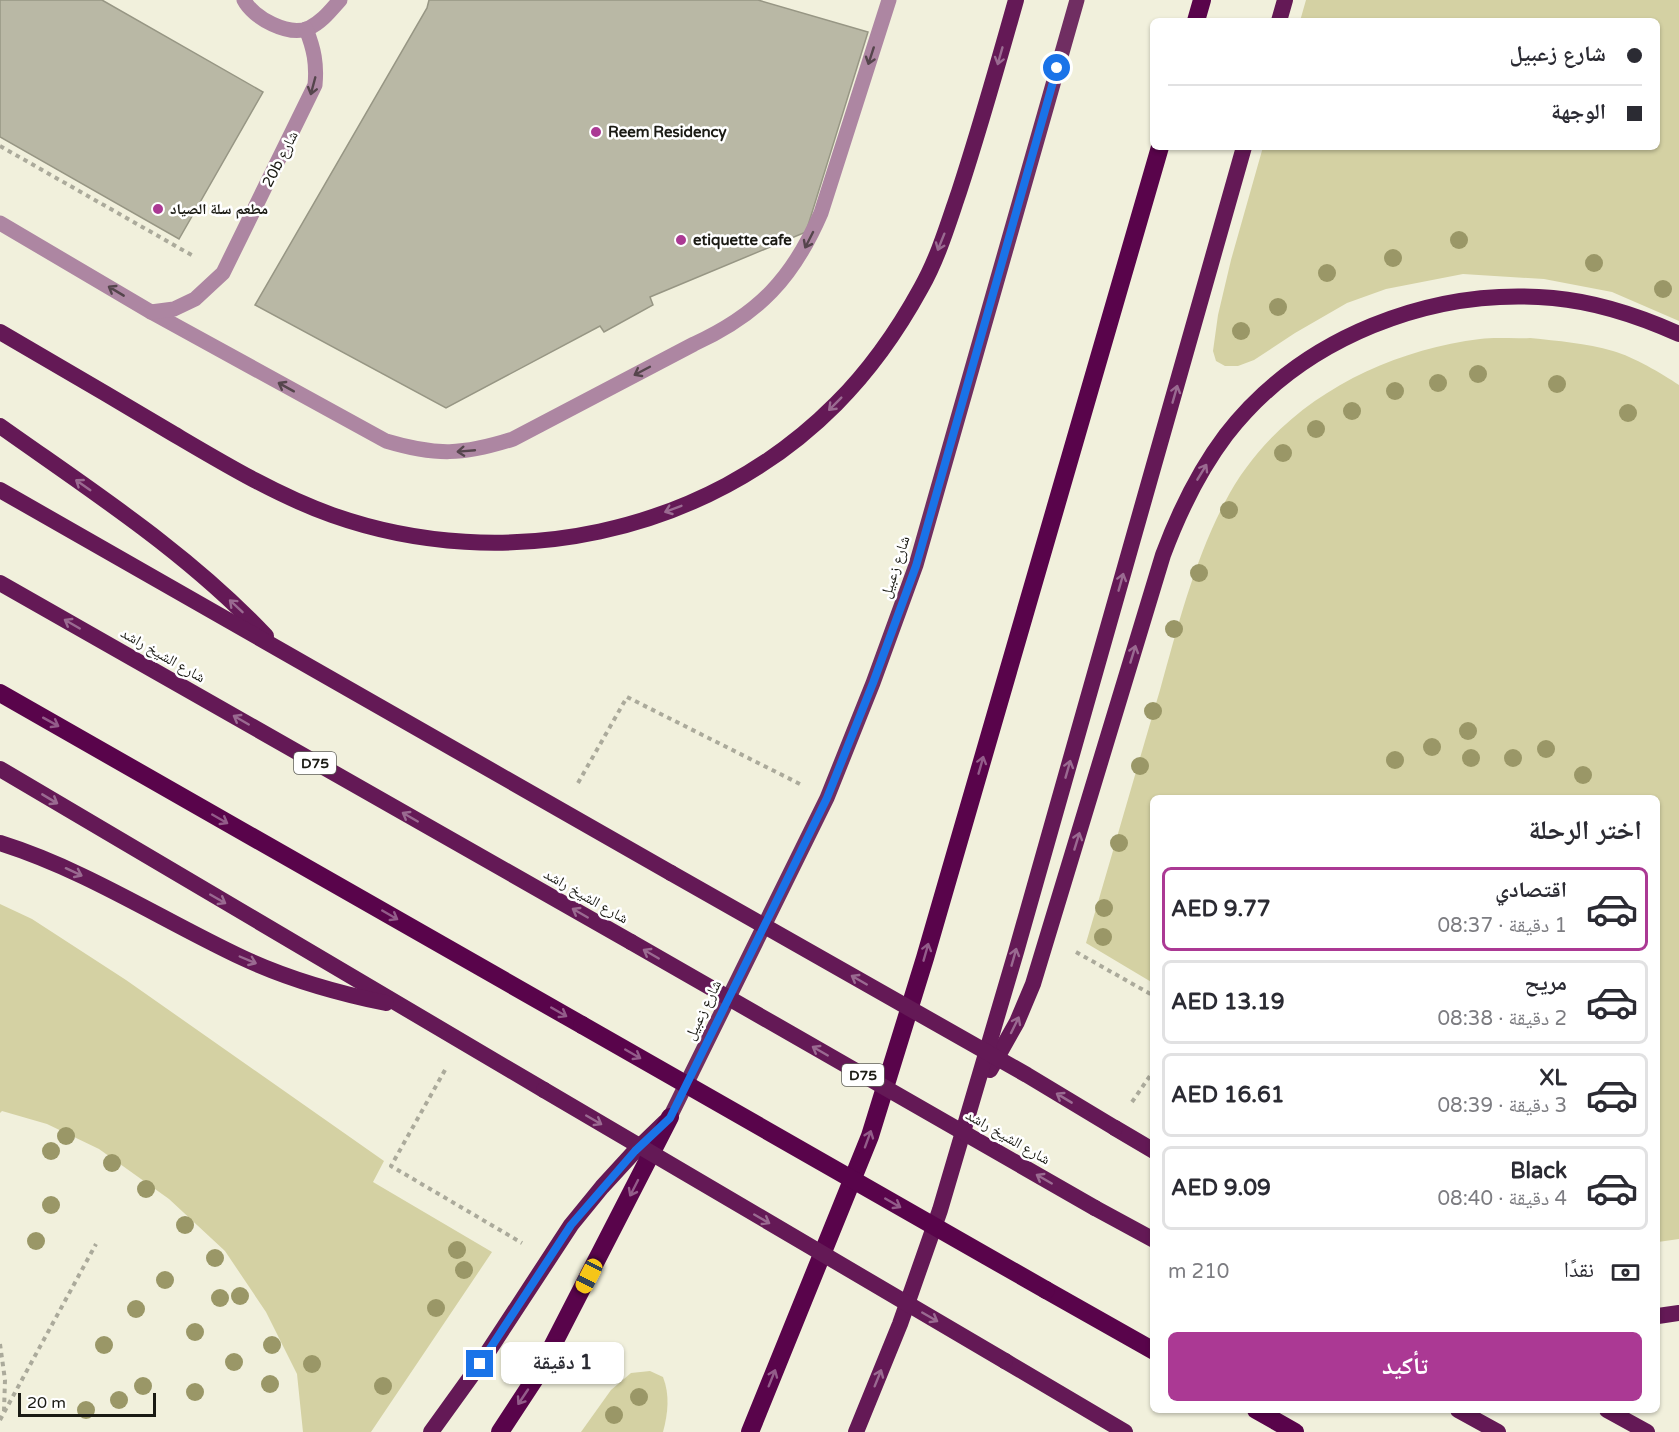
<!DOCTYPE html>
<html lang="ar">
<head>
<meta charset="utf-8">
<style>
	:root { --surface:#fff; --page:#f7f7f7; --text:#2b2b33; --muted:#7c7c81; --line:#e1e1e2; --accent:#ab3994 }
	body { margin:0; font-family:"Varela Round","Noto Naskh Arabic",sans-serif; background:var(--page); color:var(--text); direction:rtl; height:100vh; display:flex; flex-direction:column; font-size:22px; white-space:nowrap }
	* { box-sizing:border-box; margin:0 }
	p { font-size:20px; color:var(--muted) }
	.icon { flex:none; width:33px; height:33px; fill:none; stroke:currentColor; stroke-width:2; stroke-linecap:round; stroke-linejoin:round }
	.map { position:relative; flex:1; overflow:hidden; direction:ltr }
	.drawer { position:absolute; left:1150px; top:795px; width:510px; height:618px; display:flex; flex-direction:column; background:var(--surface); border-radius:9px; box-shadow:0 2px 4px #0004; direction:rtl }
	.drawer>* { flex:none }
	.hud { position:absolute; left:1150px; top:18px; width:510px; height:132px; border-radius:9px; box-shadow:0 2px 4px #0004; direction:rtl; display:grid; align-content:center; height:132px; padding:0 18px; background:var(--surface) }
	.scale { position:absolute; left:18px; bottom:15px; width:138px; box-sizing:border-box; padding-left:6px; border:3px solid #1a1a13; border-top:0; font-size:16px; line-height:21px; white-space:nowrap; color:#1a1a13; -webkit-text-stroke:4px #fff; paint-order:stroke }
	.end { position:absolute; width:27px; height:27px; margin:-14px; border:8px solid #1a73e8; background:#fff; box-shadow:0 0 0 3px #fff }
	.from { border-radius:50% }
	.bubble { position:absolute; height:42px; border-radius:9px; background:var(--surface); box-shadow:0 2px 4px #0004; font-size:20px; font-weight:700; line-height:42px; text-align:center; direction:rtl }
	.car { position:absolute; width:18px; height:36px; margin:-18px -9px; border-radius:8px; box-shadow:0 0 4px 2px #0007; background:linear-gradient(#f5c518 24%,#345 0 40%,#f5c518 0 76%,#345 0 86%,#f5c518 0) }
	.hud b { display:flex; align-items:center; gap:21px; height:57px; font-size:22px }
	.hud b+b { border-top:2px solid var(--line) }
	.hud i { width:15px; height:15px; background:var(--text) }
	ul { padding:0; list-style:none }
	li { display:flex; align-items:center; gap:18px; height:84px; margin:0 12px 9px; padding:0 6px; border:3px solid var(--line); border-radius:9px }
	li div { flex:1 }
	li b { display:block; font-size:22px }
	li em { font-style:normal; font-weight:700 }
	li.on { border-color:var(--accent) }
	li>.icon { width:54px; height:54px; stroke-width:1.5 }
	h2 { padding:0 18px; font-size:27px; line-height:72px }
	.pay { display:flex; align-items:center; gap:15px; height:66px; padding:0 18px; font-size:22px }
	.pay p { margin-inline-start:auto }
	.cta { display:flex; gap:12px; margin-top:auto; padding:12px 18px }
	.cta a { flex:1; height:69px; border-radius:9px; background:var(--accent); color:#fff; font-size:24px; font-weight:700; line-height:69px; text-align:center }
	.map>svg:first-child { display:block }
</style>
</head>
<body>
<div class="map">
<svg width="1679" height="1432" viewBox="0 0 1679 1432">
	<rect width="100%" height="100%" fill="#f1f0dc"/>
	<g fill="#d4d1a3">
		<polygon points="1306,0 1679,0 1679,321 1612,292 1544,279 1463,274 1386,289 1347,303 1295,333 1254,360 1238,366 1225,366 1216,361 1213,351 1218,315 1231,260 1263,147 1658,147 1658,21 1300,21"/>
		<path d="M1530,338C1558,341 1586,343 1613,351C1634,357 1661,373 1679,385V1239L1658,1242V798H1154L1153,983L1086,943C1111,859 1135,774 1160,690C1178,626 1194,561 1225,502C1274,407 1377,352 1480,339C1496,337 1513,339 1530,338Z"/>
		<polygon points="0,904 32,919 126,980 384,1161 373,1182 492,1252 371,1432 303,1432 297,1374 266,1312 225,1251 169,1199 99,1149 47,1124 2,1111 0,1113"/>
		<path d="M650,1371L663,1377C670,1395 668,1413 663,1432H581L611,1390L631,1373Z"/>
	</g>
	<g fill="#b9b8a5" stroke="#979684" stroke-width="1.5">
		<polygon points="0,0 102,0 263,92 179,239 0,137"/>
		<polygon points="429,0 758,0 868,32 806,232 650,297 653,305 604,332 600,326 446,408 255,305 427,8"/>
	</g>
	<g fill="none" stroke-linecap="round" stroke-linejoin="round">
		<g stroke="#abaa9b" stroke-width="4" stroke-dasharray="4.5 4.5" stroke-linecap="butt">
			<polyline points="0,146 195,257"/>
			<polyline points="578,783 627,697 800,784"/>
			<polyline points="1076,952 1154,996"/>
			<polyline points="445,1070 391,1166 522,1243"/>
			<polyline points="1132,1102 1154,1070"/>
			<polyline points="0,1344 5,1380 4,1411"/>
			<polyline points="0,1420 96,1244"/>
		</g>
		<g stroke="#ad86a2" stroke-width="15">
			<path d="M244,0C253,18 289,37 309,28C322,22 331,10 340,0"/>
			<path d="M0,223L151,312L386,441C436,456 463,455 513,439L694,344C759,314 793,278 821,213L889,0"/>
			<path d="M151,312L174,309L195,299L223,273L315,85C317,64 314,49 306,29"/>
		</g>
		<polyline stroke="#702e62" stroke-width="15" points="670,1117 827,798 873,683 916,565 1077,0"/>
		<g stroke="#641956" stroke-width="16">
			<polyline points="1279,21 1285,0"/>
			<path d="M0,332C57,365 115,399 172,433C223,463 276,495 332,515C504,576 706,535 836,404C870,370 898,330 921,288C938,258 948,224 959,192C980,128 998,64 1016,0"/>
			<path d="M0,426C93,492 188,553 266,636"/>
			<polyline points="0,490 671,873"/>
			<polyline points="0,583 631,942"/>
			<polyline points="0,769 544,1090"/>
			<path d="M0,843C86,870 162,920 243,958C288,979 337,993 386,1003"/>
			<path d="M990,1070L1017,1022L1033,984L1163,555C1179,512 1198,472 1226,435C1302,337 1431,287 1553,298C1597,302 1639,316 1679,334"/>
			<polyline points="1115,1128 1154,1151"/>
			<polyline points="1095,1208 1154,1240"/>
			<polyline points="1658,1316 1679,1313"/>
			<polyline points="1005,1361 1125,1432"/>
			<polyline points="1458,1410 1498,1432"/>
			<polyline points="1607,1410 1647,1432"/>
			<polyline points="431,1432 480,1364 571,1225 602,1187 635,1151 665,1122"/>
			<polyline points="856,1432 900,1324 940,1210 1016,952 1244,147"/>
		</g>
		<g stroke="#59044b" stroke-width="18">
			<polyline points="1196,21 1202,0"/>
			<polyline points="0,693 582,1025"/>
			<polyline points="1046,1290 1154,1351"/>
			<polyline points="1256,1410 1295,1432"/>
			<polyline points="500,1432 538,1374 670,1117"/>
			<polyline points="750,1432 870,1136 925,958 1160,147"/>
		</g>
		<g stroke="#641956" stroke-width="16">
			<polyline points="671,873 1027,1075 1115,1128"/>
			<polyline points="631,942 1095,1208"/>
			<polyline points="544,1090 1005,1361"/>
		</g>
		<polyline stroke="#59044b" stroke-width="18" points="582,1025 1046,1290"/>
	</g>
	<g fill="#9a9767">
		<circle cx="1459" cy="240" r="9"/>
		<circle cx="1393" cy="258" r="9"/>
		<circle cx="1594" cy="263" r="9"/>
		<circle cx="1327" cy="273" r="9"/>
		<circle cx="1663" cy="289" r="9"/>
		<circle cx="1278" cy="307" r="9"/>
		<circle cx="1241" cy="331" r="9"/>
		<circle cx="1478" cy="374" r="9"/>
		<circle cx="1438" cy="383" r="9"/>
		<circle cx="1557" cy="384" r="9"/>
		<circle cx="1395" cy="391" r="9"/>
		<circle cx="1352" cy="411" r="9"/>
		<circle cx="1628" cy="413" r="9"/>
		<circle cx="1316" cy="429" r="9"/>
		<circle cx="1283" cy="453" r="9"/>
		<circle cx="1229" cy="510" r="9"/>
		<circle cx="1199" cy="573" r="9"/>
		<circle cx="1174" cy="629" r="9"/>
		<circle cx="1153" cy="711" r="9"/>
		<circle cx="1468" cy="731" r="9"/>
		<circle cx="1432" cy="747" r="9"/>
		<circle cx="1546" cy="749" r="9"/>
		<circle cx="1471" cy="758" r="9"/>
		<circle cx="1513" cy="758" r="9"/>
		<circle cx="1395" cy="760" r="9"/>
		<circle cx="1140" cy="766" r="9"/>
		<circle cx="1583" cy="775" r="9"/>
		<circle cx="1119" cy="843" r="9"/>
		<circle cx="1104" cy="908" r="9"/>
		<circle cx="1103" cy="937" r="9"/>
		<circle cx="66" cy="1136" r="9"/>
		<circle cx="51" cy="1151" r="9"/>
		<circle cx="112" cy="1163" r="9"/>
		<circle cx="146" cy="1189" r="9"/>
		<circle cx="51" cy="1205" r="9"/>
		<circle cx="185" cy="1225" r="9"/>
		<circle cx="36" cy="1241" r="9"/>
		<circle cx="457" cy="1250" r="9"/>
		<circle cx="215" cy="1258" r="9"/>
		<circle cx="464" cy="1270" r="9"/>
		<circle cx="165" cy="1280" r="9"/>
		<circle cx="240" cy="1296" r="9"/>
		<circle cx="220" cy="1298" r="9"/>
		<circle cx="436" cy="1308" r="9"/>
		<circle cx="136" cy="1309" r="9"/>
		<circle cx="195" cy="1332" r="9"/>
		<circle cx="104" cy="1345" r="9"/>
		<circle cx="272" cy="1345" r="9"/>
		<circle cx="234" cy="1362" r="9"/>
		<circle cx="312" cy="1364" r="9"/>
		<circle cx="270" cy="1384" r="9"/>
		<circle cx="143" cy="1386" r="9"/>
		<circle cx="383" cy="1386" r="9"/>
		<circle cx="195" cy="1392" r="9"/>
		<circle cx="639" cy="1397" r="9"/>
		<circle cx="119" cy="1400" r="9"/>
		<circle cx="86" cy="1410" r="9"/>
		<circle cx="614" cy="1415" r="9"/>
	</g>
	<defs><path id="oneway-shaft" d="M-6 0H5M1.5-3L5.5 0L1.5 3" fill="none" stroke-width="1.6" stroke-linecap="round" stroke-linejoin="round" transform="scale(1.5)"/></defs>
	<g stroke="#55454c">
		<use href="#oneway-shaft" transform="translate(871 56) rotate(108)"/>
		<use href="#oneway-shaft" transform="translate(313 86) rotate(105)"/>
		<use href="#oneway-shaft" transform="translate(809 240) rotate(117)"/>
		<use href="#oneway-shaft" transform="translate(116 291) rotate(-149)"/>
		<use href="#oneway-shaft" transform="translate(642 371) rotate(152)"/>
		<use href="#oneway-shaft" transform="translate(286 387) rotate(-151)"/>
		<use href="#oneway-shaft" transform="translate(466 451) rotate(175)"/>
	</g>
	<g stroke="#9a6a91">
		<use href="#oneway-shaft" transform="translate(1000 56) rotate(106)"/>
		<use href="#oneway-shaft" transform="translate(941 242) rotate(112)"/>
		<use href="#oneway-shaft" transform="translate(1175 394) rotate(-74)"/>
		<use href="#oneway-shaft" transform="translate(835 404) rotate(135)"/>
		<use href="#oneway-shaft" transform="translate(1202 472) rotate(-59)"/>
		<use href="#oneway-shaft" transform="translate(83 485) rotate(-145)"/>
		<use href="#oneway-shaft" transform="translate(673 509) rotate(159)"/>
		<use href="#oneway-shaft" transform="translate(1121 582) rotate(-74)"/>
		<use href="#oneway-shaft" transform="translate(236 606) rotate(-137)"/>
		<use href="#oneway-shaft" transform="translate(72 624) rotate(-150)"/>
		<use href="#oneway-shaft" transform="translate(1133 654) rotate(-73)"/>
		<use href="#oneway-shaft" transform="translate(241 720) rotate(-150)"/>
		<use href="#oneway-shaft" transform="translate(1068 769) rotate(-74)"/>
		<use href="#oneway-shaft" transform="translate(50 799) rotate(31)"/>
		<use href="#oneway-shaft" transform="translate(410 817) rotate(-150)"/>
		<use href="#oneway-shaft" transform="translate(1077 841) rotate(-73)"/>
		<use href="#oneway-shaft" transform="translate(74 872) rotate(25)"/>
		<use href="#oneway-shaft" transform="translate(218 899) rotate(30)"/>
		<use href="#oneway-shaft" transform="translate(580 913) rotate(-150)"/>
		<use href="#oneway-shaft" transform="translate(651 954) rotate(-150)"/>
		<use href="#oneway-shaft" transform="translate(1014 957) rotate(-74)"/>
		<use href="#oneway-shaft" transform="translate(248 960) rotate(23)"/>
		<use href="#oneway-shaft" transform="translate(859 980) rotate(-150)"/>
		<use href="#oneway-shaft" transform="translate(1015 1025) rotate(-64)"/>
		<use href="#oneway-shaft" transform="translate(820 1051) rotate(-150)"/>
		<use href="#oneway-shaft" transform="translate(1064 1098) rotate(-149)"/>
		<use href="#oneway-shaft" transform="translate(594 1120) rotate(30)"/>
		<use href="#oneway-shaft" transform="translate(1044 1179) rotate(-150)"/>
		<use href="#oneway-shaft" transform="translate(762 1219) rotate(30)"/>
		<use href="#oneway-shaft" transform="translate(930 1317) rotate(30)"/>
		<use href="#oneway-shaft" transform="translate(878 1378) rotate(-68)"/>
	</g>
	<g stroke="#935c8a">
		<use href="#oneway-shaft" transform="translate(51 722) rotate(29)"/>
		<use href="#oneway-shaft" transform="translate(981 765) rotate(-74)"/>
		<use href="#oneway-shaft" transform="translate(220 819) rotate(30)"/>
		<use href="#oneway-shaft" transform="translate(390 915) rotate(30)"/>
		<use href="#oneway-shaft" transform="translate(926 952) rotate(-74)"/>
		<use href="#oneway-shaft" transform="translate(559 1012) rotate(30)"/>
		<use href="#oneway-shaft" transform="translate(633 1054) rotate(30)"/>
		<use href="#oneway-shaft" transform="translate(868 1139) rotate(-70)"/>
		<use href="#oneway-shaft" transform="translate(634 1188) rotate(117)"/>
		<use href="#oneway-shaft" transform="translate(893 1203) rotate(30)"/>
		<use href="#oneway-shaft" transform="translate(772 1378) rotate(-68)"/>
		<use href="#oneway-shaft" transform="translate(523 1397) rotate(124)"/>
	</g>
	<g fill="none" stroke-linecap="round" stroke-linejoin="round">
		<polyline stroke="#1a73e8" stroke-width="8" points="480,1364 571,1225 635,1151 670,1118 827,798 873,683 916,566 1057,68"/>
	</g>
	<g fill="#ab3994" stroke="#fff" stroke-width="2">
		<circle cx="596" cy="132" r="6"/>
		<circle cx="158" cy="209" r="6"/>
		<circle cx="681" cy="240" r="6"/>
	</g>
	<g text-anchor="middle" stroke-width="5" stroke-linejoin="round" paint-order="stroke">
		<g fill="#fff" stroke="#5f5f5a" stroke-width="1.5">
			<rect x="294" y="752" width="42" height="22" rx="4.5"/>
			<rect x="842" y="1064" width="42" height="22" rx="4.5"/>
		</g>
		<g font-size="14" font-weight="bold" fill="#1a1a13">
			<text x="315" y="768">D75</text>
			<text x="863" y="1080">D75</text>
		</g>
		<g font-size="15" font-weight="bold" fill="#1a1a13" stroke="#fff" text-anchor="start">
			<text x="608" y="137">Reem Residency</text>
			<text x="170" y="214">مطعم سلة الصياد</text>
			<text x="693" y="245">etiquette cafe</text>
		</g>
		<g font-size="15" fill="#1a1a13" stroke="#fff">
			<text transform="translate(280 159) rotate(-63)" y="5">20b شارع</text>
			<text transform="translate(895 567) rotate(-72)" y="5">شارع زعبيل</text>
			<text transform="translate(163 655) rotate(30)" y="5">شارع الشيخ راشد</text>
			<text transform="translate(586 896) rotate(30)" y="5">شارع الشيخ راشد</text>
			<text transform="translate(703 1010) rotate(-64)" y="5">شارع زعبيل</text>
			<text transform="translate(1008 1137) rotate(30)" y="5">شارع الشيخ راشد</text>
		</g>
	</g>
</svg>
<div class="scale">20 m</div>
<i class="end from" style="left:1057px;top:68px"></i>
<i class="end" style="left:480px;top:1364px"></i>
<div class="bubble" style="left:501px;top:1342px;width:123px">1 دقيقة</div>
<i class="car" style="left:589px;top:1276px;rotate:207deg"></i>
<div class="hud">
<b><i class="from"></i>شارع زعبيل</b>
<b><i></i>الوجهة</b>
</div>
<section class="drawer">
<h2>اختر الرحلة</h2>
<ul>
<li class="on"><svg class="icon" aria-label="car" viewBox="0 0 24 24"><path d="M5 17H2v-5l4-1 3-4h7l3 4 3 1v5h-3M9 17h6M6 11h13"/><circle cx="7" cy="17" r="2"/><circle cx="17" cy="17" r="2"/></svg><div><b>اقتصادي</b><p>1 دقيقة · 08:37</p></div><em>AED 9.77</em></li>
<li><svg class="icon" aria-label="car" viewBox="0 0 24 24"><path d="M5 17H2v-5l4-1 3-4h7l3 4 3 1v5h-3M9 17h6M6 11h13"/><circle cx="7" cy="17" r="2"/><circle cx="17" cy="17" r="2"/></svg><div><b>مريح</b><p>2 دقيقة · 08:38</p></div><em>AED 13.19</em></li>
<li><svg class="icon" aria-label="car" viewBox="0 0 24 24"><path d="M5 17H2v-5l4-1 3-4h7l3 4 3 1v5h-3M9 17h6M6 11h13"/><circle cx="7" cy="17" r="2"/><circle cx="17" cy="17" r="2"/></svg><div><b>XL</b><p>3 دقيقة · 08:39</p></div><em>AED 16.61</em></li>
<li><svg class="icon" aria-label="car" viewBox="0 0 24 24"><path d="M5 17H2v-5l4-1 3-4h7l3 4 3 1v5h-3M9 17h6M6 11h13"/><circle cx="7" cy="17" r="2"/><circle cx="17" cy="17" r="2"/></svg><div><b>Black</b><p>4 دقيقة · 08:40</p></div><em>AED 9.09</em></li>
</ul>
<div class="pay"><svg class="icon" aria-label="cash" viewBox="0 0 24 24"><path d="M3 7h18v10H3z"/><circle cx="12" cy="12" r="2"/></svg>نقدًا<p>210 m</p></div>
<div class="cta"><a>تأكيد</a></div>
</section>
</div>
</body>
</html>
